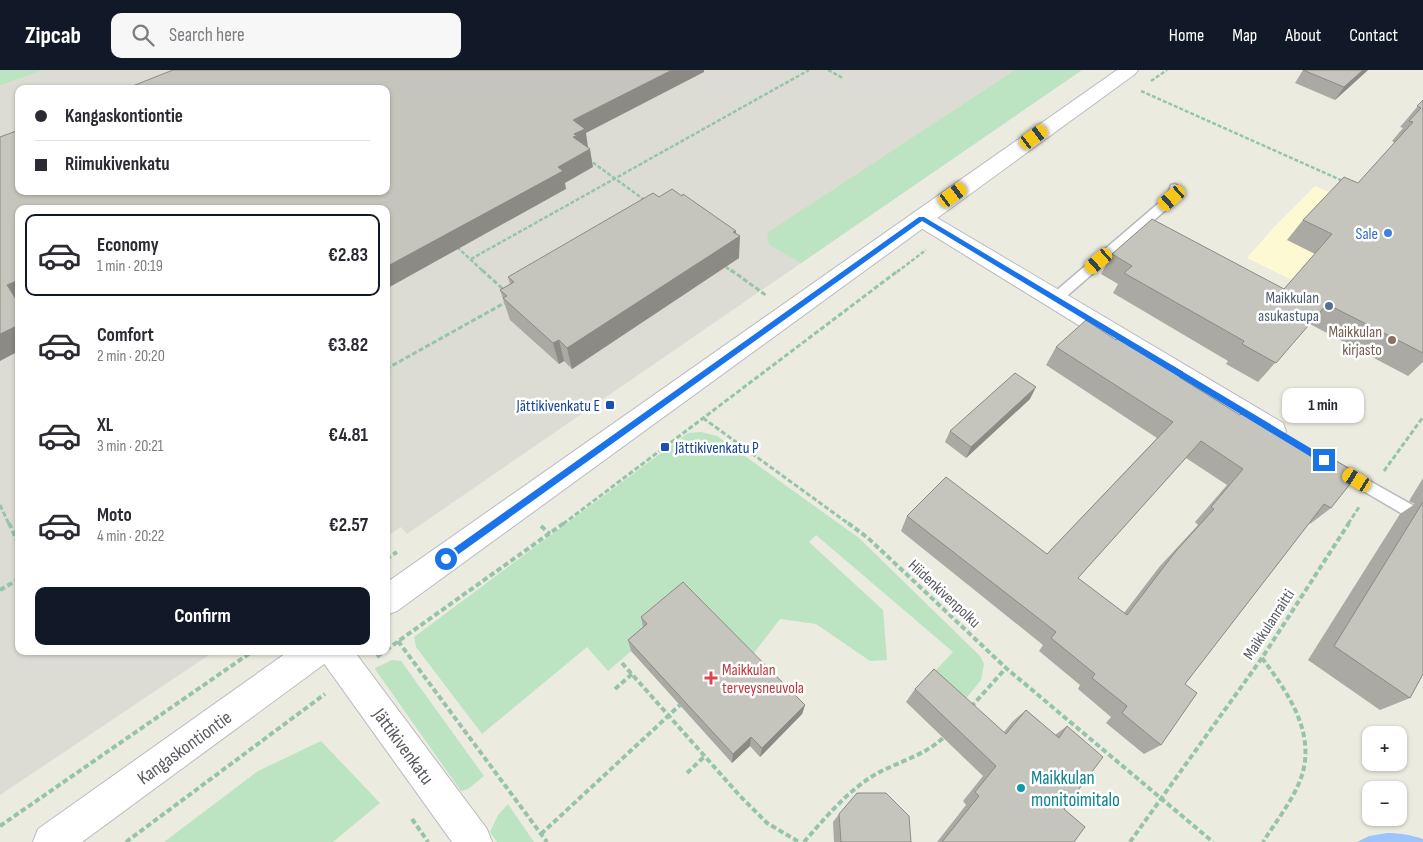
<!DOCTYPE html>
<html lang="en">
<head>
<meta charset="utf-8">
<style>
	:root { --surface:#fff; --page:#f7f7f7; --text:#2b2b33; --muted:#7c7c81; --line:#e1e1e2; --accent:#111827 }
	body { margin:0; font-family:"Sofia Sans Condensed",sans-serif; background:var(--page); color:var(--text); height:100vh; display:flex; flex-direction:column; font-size:19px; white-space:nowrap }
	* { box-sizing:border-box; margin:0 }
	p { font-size:16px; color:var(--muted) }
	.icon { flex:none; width:28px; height:28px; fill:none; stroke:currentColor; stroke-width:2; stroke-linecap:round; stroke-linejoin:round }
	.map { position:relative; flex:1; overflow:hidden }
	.drawer { position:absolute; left:15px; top:135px; width:375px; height:450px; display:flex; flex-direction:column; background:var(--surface); border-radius:10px; box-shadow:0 1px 4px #0004 }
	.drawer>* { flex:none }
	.top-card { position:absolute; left:15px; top:15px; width:375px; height:110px; border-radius:10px; box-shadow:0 1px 4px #0004; display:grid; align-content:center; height:110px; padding:0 20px; background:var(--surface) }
	.tools { position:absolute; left:1362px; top:656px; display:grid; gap:10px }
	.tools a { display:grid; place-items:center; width:45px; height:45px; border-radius:10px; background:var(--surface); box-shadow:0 1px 4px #0004; font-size:25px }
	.end { position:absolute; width:22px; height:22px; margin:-11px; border:6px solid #1a73e8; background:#fff; box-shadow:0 0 0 2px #fff }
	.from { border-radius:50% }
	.bubble { position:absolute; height:35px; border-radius:10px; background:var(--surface); box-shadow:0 1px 4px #0004; font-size:16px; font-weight:700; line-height:35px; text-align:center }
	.car { position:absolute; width:15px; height:30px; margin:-15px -8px; border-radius:6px; box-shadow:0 0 4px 1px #0007; background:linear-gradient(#f5c518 24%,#345 0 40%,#f5c518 0 76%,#345 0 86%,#f5c518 0) }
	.top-card b { display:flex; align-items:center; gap:18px; height:48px; font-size:19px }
	.top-card b+b { border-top:1px solid var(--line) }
	.top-card i { width:12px; height:12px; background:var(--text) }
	ul { padding:9px 0 0; list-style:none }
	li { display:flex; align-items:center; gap:15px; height:82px; margin:0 10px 8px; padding:0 10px; border:2px solid transparent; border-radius:10px }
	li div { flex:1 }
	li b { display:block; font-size:19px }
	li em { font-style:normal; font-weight:700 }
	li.active { border-color:var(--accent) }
	li>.icon { width:45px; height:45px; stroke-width:1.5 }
	.button { display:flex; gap:10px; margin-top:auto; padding:10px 20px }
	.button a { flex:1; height:58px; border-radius:10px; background:var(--accent); color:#fff; font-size:20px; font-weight:700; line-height:58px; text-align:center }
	header { display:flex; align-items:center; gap:30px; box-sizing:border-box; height:70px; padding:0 25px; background:var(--accent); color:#fff }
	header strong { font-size:24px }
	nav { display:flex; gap:28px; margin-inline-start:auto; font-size:18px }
	.search { width:350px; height:45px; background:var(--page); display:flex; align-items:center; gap:12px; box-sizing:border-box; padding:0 18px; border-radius:10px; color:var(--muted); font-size:19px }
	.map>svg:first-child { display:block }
</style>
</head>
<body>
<header>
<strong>Zipcab</strong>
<div class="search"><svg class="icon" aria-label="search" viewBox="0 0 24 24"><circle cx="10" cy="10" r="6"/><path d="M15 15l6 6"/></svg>Search here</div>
<nav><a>Home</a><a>Map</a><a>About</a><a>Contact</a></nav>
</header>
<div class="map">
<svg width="1423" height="772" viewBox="0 0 1423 772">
	<rect width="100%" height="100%" fill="#ecebe0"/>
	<polygon fill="#fdfad3" points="1315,116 1423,164 1322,225 1247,188 1275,156"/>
	<path fill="#dddcd4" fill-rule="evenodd" d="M43,0H1082L407,464L401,457L386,467V139H19V581H215L0,725V16ZM19,19H386V121H19Z"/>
	<g fill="#bce4c2">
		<polygon points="0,0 43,0 0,16"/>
		<polygon points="1015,0 1082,0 801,193 769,175 767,163"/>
		<polygon points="701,362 717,366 859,468 980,586 984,594 981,610 956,641 924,613 953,582 816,465 809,472 883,540 887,590 870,591 816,554 780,549 754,583 719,552 649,566 608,601 587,577 482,664 416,577 414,567 688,363"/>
		<polygon points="392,590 401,591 484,706 468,719 461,721 377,602 375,598"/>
		<polygon points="321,671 380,733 333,772 164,772 258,701"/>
		<polygon points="508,734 534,772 497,772 490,762 498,745"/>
	</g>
	<path fill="#9ec4fe" d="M1387,763C1400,763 1411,765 1423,769V772H1357L1369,766Z"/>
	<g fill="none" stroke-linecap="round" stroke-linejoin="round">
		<defs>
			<g id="lane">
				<polygon points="1175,114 1181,118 1176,131 1060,232 1050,232 1049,229 1050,226 1167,126 1171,115"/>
				<polygon points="1336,392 1423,441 1423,456 1331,402 1328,398 1331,394"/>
			</g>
			<g id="street">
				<polygon points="921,141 929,143 1283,353 1286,361 1283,369 1273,372 1263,369 913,153 910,148 913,143"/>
				<polygon points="318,581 354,581 487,759 492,772 452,772 323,592"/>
			</g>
			<g id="secondary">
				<polygon points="1117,0 1138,0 1135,4 397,541 386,545 386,513"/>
				<polygon points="289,581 332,581 327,592 82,772 33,772 38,759"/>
			</g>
		</defs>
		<use href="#lane" stroke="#b8b9bf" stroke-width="3"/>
		<use href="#street" stroke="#b8b9bf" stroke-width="2"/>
		<use href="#secondary" stroke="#b9bbc2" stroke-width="2"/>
		<g stroke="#95c4aa" stroke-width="2.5" stroke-dasharray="4 2" stroke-linecap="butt">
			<polyline points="828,0 843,8"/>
			<polyline points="1151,11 1167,0"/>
			<polyline points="1141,21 1343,111"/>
			<polyline points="588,89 646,131"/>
			<polyline points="457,177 484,202"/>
			<polyline points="471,189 809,0"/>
			<polyline points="726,197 732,202"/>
			<polyline points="897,202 926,180"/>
		</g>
		<g stroke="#95c4aa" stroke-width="3" stroke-dasharray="5 2.5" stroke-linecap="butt">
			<polyline points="482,200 504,220"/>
			<polyline points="731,200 767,226"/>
			<polyline points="386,299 508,231"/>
			<polyline points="703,348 849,454"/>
			<polyline points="1384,401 1423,347"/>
			<polyline points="0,435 9,454"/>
			<polyline points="563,454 899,200"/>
			<polyline points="1348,454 1359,437"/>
		</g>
		<g stroke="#95c4aa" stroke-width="4" stroke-dasharray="5.5 3" stroke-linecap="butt">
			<polyline points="9,453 19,475"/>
			<polyline points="848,453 868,468 1006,598 1213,772"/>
			<polyline points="541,456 550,464"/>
			<polyline points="386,489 397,482"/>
			<polyline points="0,520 19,509"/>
			<polyline points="398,571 547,772"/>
			<polyline points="386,580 564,453"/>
			<polyline points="377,587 384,581"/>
			<path d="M1262,588C1289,624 1319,667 1299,713C1290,734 1275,753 1263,772"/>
			<polyline points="622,593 740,726 767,753 799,772"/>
			<polyline points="615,619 632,604"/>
			<polyline points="971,637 1006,598"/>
			<polyline points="687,703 705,686"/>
			<polyline points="412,749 428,772"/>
			<polyline points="0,756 253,581"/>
			<polyline points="541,764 680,635"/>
			<polyline points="126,772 325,624"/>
			<path d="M804,772C824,749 845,724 871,707C895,692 924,687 945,666"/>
			<polyline points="1130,772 1262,588 1349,453"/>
		</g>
		<use href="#lane" fill="#fff" fill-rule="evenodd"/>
		<use href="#street" fill="#fff" fill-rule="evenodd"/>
		<use href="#secondary" fill="#fff" fill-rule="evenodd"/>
	</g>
	<g fill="#aaa9a3" fill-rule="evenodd">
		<polygon points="1303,0 1368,0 1335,30 1295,13"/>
		<polygon points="1423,30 1423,292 1408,306 1310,254 1258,312 1226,294 1228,291 1113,223 1118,214 1101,204 1112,184 1284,219 1315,184 1287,170 1303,150 1358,113 1395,73 1392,71 1403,58 1400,57"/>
		<polygon points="659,127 736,161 739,188 572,299 564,291 559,294 510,250 500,220 510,214 508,207"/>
		<path d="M1056,277L1183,302L1179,307L1240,345L1319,386L1323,383L1331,438L1310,454L1309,453L1185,614L1161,675L1144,684L1106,653L1111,647L1078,619L1080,615L1039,581L1043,575L901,461L907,446L1047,484L1157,368L1046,295ZM1186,388L1227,415L1195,452L1198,455L1160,496L1124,543L1078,508Z"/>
		<polygon points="1030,329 966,388 945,372 950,361"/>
		<polygon points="1423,408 1423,604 1410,628 1380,640 1308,590 1400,444 1415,434 1409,431"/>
		<polygon points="641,547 805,635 802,644 760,687 750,676 732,693 631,581 628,570 643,557"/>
		<polygon points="915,619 1004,662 1012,652 1026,640 1055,665 1067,656 1064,739 1074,772 937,772 966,735 963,731 983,706 906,632"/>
		<polygon points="839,744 911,772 834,772 833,752"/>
	</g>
	<g fill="#8b8a84">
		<polygon points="672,0 704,0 704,2 586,63 588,77 579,81 573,67 573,50"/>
		<polygon points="1363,0 1368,0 1335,30 1344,17"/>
		<polygon points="590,79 593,97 565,113 566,119 386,219 386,197 558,97"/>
		<polygon points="736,161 735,169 740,166 739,188 572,299 567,278"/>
		<polygon points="19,210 19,234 7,215"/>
		<polygon points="19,255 19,281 0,291 0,264"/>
		<polygon points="559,270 564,291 559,294 553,273"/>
		<polygon points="1036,317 1030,329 966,388 971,377"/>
		<polygon points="805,635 802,644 760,687 762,678"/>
		<polygon points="751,667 750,676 732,693 733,684"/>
	</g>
	<g fill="#c6c5bd" stroke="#8b8a84" fill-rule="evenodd">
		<polygon points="173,0 672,0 573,50 585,59 574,64 577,66 573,67 590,79 558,97 563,101 386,197 386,139 19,139 19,210 7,215 19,234 19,255 0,264 0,67 19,60 19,121 386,121 386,19 125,19"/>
		<polygon points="1303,0 1363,0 1344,17"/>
		<polygon points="1423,30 1423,283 1327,234 1276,293 1242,274 1244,271 1124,203 1132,196 1112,184 1152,149 1284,219 1332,164 1303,150 1344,107 1358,113 1413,52 1409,51 1421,38 1417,36"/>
		<polygon points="672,119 682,126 683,124 736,161 733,162 740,166 567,278 559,270 553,273 503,228 507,226 500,220 514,212 508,207 653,123 659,127"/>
		<path d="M1086,250L1116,270L1121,266L1162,290L1183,302L1179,307L1240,345L1245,340L1319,387L1323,383L1358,404L1331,438L1324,434L1185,614L1197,623L1161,675L1122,643L1127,636L1092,608L1095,604L1051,568L1056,562L907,446L946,407L1047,484L1173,352L1056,277ZM1201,371L1243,399L1211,437L1214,439L1176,481L1127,545L1078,508Z"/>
		<polygon points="1015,303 1036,317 971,377 950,361"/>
		<polygon points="1423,432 1423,604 1410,628 1334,576"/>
		<polygon points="683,512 805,635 762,678 751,667 733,684 628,570 647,554 641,547"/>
		<polygon points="934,599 1006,664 1026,640 1059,668 1067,656 1103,687 1064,739 1085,757 1074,772 942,772 979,726 975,722 996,696 915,619"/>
		<polygon points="857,723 886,723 909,746 911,772 841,772 839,744"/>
	</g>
	<polygon fill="#1a73e8" points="919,147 924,147 1327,388 1327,393 1321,393 922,151 449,491 443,491 443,486"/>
	<circle fill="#3f7fe0" stroke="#fff" stroke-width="2" cx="1388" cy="163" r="5"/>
	<circle fill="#5c6f8a" stroke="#fff" stroke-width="2" cx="1329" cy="236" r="5"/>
	<circle fill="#8d6e63" stroke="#fff" stroke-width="2" cx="1392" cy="270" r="5"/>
	<g fill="#1a4fb4" stroke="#fff" stroke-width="2">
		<rect x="605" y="330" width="10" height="10" rx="2.5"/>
		<rect x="660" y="372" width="10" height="10" rx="2.5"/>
	</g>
	<path fill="#e0444e" stroke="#fff" stroke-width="2" d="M708.5 600.5h5v5h5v5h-5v5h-5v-5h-5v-5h5z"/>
	<circle fill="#0f9aa8" stroke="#fff" stroke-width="2" cx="1021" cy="718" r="5"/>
	<g text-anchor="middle" stroke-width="5" stroke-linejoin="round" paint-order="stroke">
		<g font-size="16" fill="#366cbe" stroke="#fff" text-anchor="end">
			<text x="1378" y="169">Sale</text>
		</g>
		<g font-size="16" fill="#4e5e75" stroke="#fff" text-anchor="end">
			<text x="1319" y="233">Maikkulan<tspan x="1319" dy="18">asukastupa</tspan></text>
		</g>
		<g font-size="16" fill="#785e54" stroke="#fff" text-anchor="end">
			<text x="1382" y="267">Maikkulan<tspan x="1382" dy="18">kirjasto</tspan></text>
		</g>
		<g font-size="16" fill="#164399" stroke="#fff" text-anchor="end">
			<text x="600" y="341">Jättikivenkatu E</text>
			<text x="675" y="383" text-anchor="start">Jättikivenkatu P</text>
		</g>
		<g font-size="16" fill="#595b61" stroke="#fff">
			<text transform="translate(945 523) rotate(43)" y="6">Hiidenkivenpolku</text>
			<text transform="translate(1268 554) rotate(-57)" y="6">Maikkulanraitti</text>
		</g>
		<g font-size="16" fill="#be3a42" stroke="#fff" text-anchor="start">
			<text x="722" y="605">Maikkulan<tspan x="722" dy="18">terveysneuvola</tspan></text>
		</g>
		<g font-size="19" fill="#595b61" stroke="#fff">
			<text transform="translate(404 676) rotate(54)" y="7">Jättikivenkatu</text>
			<text transform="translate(184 677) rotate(-36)" y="7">Kangaskontiontie</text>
		</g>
		<g font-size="19" fill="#0d838f" stroke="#fff" text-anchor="start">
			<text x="1031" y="714">Maikkulan<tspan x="1031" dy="22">monitoimitalo</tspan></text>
		</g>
	</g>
</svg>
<div class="tools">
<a>+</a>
<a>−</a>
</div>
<i class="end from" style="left:446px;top:489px"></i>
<i class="end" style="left:1324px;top:390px"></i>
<div class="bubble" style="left:1282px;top:318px;width:82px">1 min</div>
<i class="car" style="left:1034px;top:67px;rotate:54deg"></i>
<i class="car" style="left:953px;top:125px;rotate:54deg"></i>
<i class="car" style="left:1172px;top:128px;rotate:229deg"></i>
<i class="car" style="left:1099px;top:191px;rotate:229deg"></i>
<i class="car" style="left:1357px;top:410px;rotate:301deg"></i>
<div class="top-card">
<b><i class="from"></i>Kangaskontiontie</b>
<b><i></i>Riimukivenkatu</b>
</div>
<section class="drawer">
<ul>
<li class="active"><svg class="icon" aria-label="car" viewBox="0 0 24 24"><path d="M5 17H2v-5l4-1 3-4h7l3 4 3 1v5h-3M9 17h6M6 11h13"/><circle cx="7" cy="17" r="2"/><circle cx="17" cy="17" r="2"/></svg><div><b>Economy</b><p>1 min · 20:19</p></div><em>€2.83</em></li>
<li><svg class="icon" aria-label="car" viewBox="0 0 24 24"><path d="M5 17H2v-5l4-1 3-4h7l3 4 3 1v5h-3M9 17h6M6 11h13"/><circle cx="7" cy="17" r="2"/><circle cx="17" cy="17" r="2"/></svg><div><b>Comfort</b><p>2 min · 20:20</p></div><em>€3.82</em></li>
<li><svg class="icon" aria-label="car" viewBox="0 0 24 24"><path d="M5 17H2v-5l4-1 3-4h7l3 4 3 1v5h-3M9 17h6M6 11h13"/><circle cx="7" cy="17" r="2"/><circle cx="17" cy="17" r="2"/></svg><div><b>XL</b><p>3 min · 20:21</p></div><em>€4.81</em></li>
<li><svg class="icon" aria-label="car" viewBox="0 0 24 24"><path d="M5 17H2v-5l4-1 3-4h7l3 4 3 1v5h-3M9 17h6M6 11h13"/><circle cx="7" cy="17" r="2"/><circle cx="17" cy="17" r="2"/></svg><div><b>Moto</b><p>4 min · 20:22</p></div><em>€2.57</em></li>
</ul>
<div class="button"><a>Confirm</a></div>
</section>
</div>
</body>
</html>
